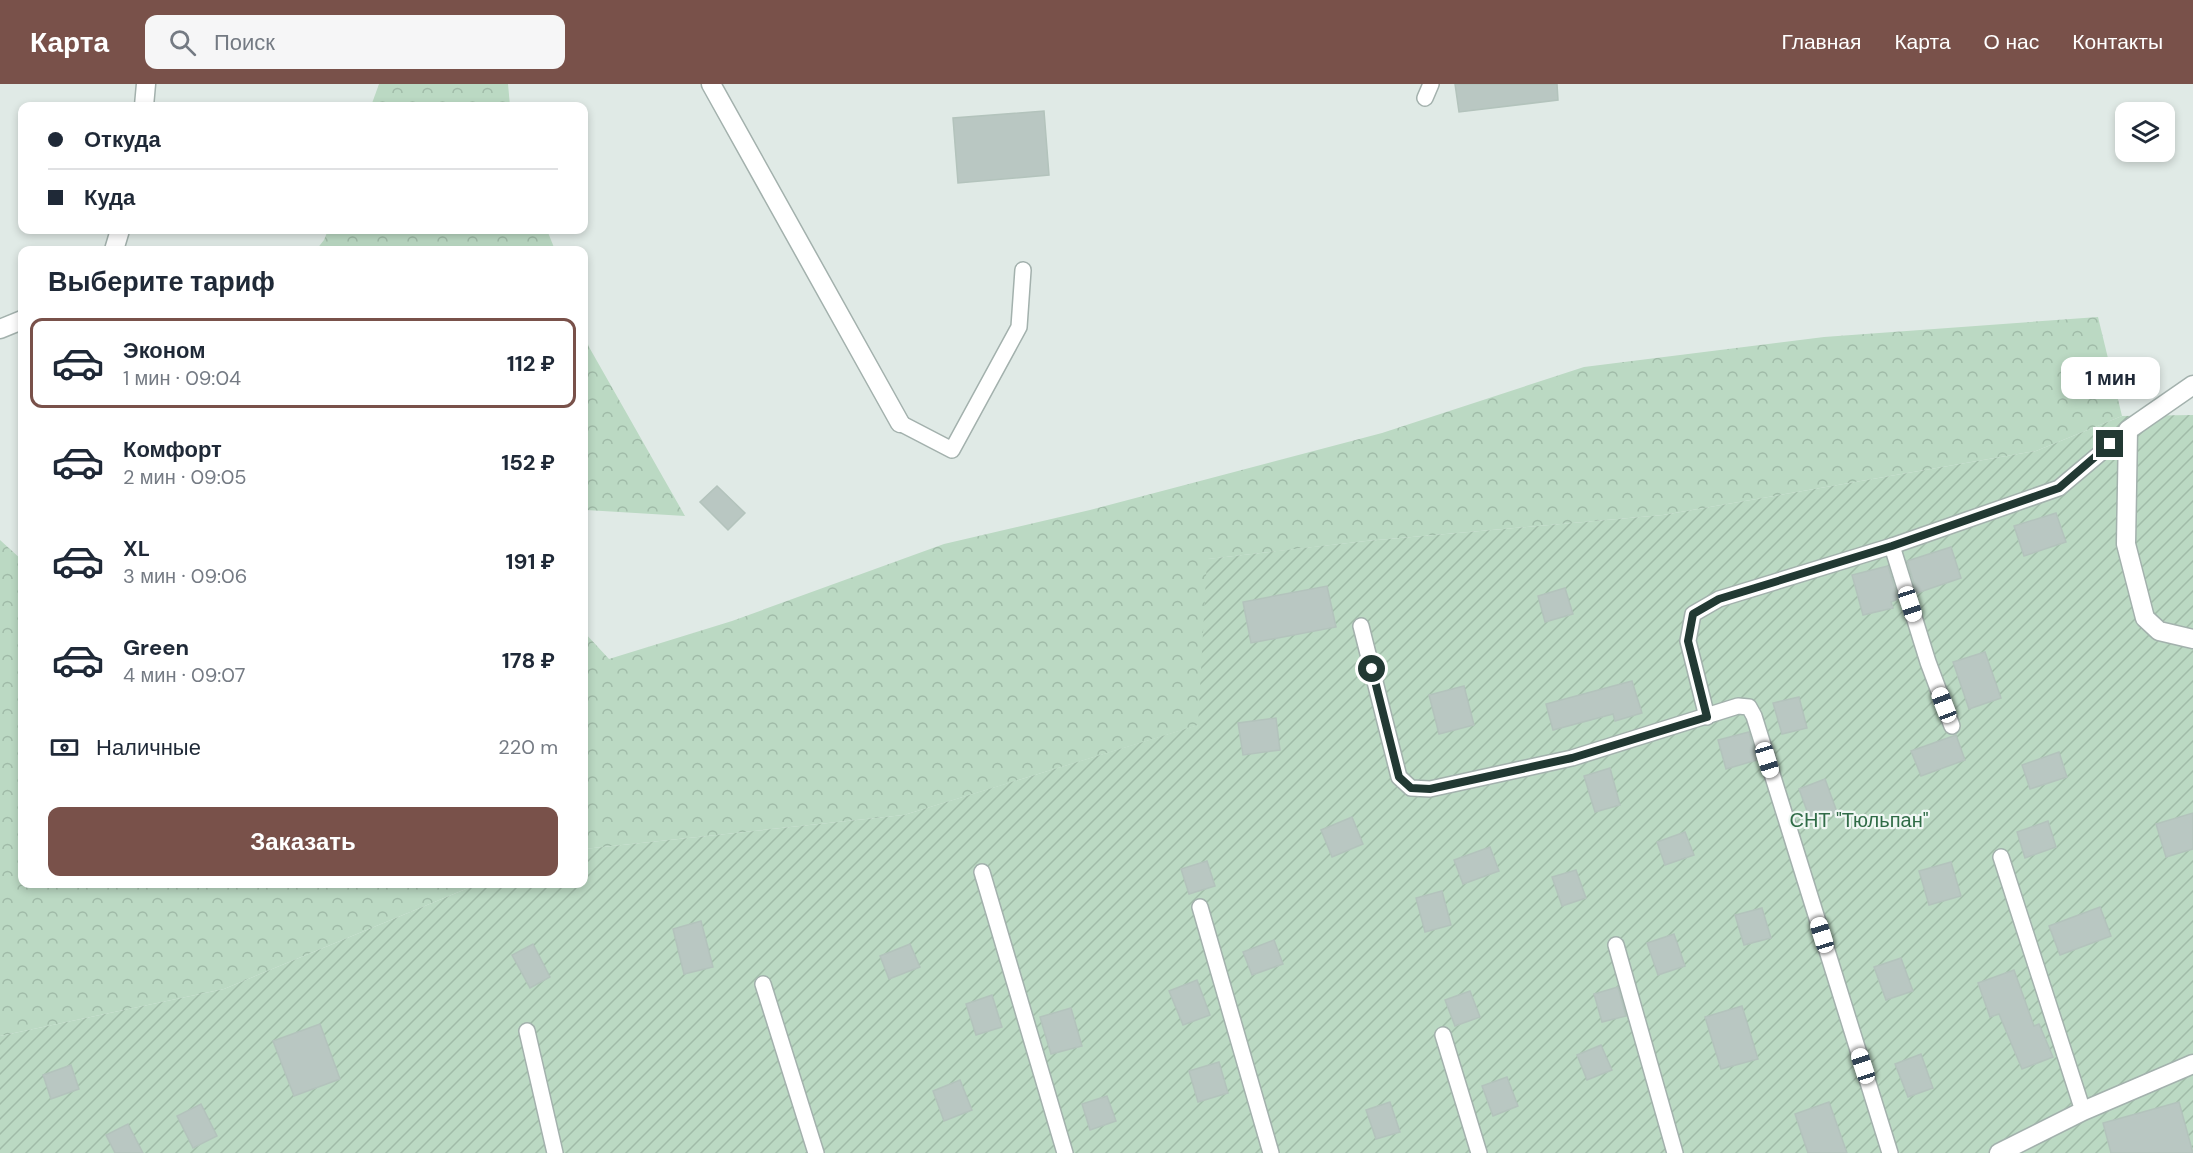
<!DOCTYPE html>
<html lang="ru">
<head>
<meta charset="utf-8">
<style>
	:root { --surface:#fff; --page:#f6f6f7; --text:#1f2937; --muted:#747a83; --line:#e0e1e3; --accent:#79514a }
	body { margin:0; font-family:"DM Sans",sans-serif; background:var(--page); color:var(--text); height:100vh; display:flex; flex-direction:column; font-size:22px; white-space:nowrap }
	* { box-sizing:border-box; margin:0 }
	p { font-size:20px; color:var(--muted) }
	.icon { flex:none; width:33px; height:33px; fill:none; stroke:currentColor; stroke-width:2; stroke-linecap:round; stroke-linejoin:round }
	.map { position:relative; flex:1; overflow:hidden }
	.sheet { position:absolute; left:18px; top:162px; width:570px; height:642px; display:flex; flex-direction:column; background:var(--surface); border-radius:12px; box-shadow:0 3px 9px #0003 }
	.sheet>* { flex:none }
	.hud { position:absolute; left:18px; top:18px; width:570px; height:132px; border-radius:12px; box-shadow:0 3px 9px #0003; display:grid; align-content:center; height:132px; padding:0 30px; background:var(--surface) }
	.buttons { position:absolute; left:2115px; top:18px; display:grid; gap:12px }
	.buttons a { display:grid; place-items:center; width:60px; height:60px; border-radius:12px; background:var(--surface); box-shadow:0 3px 9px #0003; font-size:30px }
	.end { position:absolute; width:27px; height:27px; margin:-14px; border:8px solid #223933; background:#fff; box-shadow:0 0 0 3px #fff }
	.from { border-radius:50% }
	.bubble { position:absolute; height:42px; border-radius:12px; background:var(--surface); box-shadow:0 3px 9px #0003; font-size:20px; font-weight:700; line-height:42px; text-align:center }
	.car { position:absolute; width:18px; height:36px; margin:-18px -9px; border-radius:8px; box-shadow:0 0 4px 2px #0007; background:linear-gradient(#fff 24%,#345 0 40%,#fff 0 76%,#345 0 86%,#fff 0) }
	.hud b { display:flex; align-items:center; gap:21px; height:57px; font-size:22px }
	.hud b+b { border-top:2px solid var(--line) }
	.hud i { width:15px; height:15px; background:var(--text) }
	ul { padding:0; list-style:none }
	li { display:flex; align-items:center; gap:18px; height:90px; margin:0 12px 9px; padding:0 18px; border:3px solid transparent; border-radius:12px }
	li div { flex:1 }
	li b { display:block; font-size:22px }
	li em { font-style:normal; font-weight:700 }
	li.current { border-color:var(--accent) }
	li>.icon { width:54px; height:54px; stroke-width:1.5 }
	h2 { padding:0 30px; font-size:27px; line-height:72px }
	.pay { display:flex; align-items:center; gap:15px; height:66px; padding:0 30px; font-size:22px }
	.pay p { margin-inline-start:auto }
	.cta { display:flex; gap:12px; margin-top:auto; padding:12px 30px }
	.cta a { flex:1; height:69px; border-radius:12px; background:var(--accent); color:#fff; font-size:24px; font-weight:700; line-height:69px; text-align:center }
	header { display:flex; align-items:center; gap:36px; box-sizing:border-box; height:84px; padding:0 30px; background:var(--accent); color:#fff }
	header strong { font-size:28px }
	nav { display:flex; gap:33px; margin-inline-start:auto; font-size:21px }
	.search { width:420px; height:54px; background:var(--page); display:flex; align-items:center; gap:15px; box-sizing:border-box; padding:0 21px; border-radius:12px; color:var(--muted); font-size:22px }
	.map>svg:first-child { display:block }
</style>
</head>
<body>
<header>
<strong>Карта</strong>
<div class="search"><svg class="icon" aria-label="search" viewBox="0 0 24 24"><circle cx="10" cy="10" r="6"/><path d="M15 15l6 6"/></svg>Поиск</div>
<nav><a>Главная</a><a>Карта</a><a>О нас</a><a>Контакты</a></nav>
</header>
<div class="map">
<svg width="2193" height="1069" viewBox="0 0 2193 1069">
	<defs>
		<pattern id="forest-crowns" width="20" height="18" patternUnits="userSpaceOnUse" patternTransform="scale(1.5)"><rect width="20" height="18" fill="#bbd9c3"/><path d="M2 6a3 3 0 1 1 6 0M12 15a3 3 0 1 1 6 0" fill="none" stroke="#a0bba8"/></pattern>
		<pattern id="garden-furrows" width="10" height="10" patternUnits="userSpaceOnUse" patternTransform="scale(1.5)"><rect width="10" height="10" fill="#bbd9c3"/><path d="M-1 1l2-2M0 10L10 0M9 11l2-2" fill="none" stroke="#a0bba8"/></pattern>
	</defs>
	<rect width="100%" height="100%" fill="#e0eae6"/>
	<g fill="url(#forest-crowns)">
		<polygon points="379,0 508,0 510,22 371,22"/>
		<polygon points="328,146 547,146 555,166 316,166 324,156"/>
		<polygon points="2098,233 2122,332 2036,367 1663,431 1366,457 1208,475 1199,641 904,731 584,765 584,548 609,575 732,537 944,460 1090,426 1382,349 1584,283 1824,253"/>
		<polygon points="584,248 589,263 685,432 586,426 584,424"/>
		<polygon points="0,456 22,476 22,800 478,800 224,905 0,952"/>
	</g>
	<polygon fill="url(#garden-furrows)" points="2193,331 2193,1069 0,1069 0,952 224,905 478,800 584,800 584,765 904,731 1198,641 1207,475 1366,457 1663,431 2036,367 2122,332"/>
	<g fill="#b9c7c2" stroke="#b3c3bc" stroke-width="1.5">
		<polygon points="1455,0 1557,0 1558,16 1459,28"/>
		<polygon points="1044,27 1049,91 958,99 953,34"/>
		<polygon points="717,402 745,429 728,446 700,418"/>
		<polygon points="2056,429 2066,458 2024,472 2014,442"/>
		<polygon points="1951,463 1961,494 1917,509 1907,477"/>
		<polygon points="1888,482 1898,515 1891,518 1893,524 1863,531 1852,491"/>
		<polygon points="1327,502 1336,543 1251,559 1243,518"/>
		<polygon points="1565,504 1573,530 1545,538 1538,512"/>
		<polygon points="1985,568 2001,614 1969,625 1953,578"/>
		<polygon points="1632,597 1642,629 1615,637 1613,630 1553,646 1546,620"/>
		<polygon points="1464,602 1474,641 1439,650 1429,611"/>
		<polygon points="1799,613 1807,644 1782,650 1773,619"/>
		<polygon points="1276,634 1280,666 1243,671 1238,639"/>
		<polygon points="1749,648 1757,676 1726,685 1718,656"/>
		<polygon points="1956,651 1965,676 1921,692 1911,667"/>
		<polygon points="2059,668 2067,693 2030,705 2022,681"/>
		<polygon points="1610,684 1620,721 1595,728 1584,692"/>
		<polygon points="1825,695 1837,728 1811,738 1799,705"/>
		<polygon points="2193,729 2193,765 2166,773 2156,740"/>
		<polygon points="1352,733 1363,760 1332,773 1321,746"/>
		<polygon points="2048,737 2056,763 2025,774 2017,748"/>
		<polygon points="1685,748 1694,771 1665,781 1657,758"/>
		<polygon points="1490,763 1499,787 1463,800 1454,776"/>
		<polygon points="1207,777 1215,802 1189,810 1181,785"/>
		<polygon points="1951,778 1961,812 1929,821 1919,787"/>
		<polygon points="1576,786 1586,814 1562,822 1552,793"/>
		<polygon points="1442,807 1451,841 1425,848 1416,814"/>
		<polygon points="2100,823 2111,852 2060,871 2049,842"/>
		<polygon points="1762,824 1771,854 1744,861 1735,831"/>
		<polygon points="701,837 713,883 684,890 673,845"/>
		<polygon points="1674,850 1685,882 1658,891 1647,859"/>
		<polygon points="1274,856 1283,880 1252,891 1243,868"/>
		<polygon points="533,860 550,893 530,904 512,871"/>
		<polygon points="910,860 920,883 889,895 880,872"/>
		<polygon points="1901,874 1913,907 1886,916 1874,883"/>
		<polygon points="2014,886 2034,942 2039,940 2053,973 2022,985 1999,930 1990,933 1978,899"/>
		<polygon points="1197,896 1210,931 1183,941 1169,907"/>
		<polygon points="1618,903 1626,932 1602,938 1594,910"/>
		<polygon points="1470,907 1480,933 1455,942 1445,916"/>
		<polygon points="992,911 1002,943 976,951 966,920"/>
		<polygon points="1742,922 1758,975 1721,985 1705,933"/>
		<polygon points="1071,924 1082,962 1051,970 1040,933"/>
		<polygon points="320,940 340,995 294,1012 273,957"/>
		<polygon points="1601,961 1612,986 1587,996 1577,971"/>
		<polygon points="1921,970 1933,1004 1908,1013 1895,980"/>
		<polygon points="1219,978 1228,1009 1198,1018 1189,987"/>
		<polygon points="71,981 79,1005 51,1015 43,991"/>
		<polygon points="1507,993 1518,1022 1493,1032 1482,1002"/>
		<polygon points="960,996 972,1026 944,1037 933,1007"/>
		<polygon points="1107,1012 1116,1037 1090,1046 1082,1020"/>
		<polygon points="1390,1018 1400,1048 1376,1055 1366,1026"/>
		<polygon points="1829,1018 1847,1069 1808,1069 1795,1030"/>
		<polygon points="2179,1018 2193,1069 2111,1069 2103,1039"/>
		<polygon points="201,1020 217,1052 193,1064 177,1032"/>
		<polygon points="128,1040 143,1069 115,1069 106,1051"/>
	</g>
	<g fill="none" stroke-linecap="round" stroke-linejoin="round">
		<defs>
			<g id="service">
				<polyline points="1425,14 1431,0"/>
				<polyline points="900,339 952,366 1019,243 1023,186"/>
				<polyline points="1892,462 1928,578 1952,642"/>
				<polyline points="1361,542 1399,693 1411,704 1430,705 1572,674 1738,622 1749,623 1754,632 1890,1069"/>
				<polyline points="1707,633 1688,557 1693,530 1719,515 1892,462 2059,404 2128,346"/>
				<polyline points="2001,773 2083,1027"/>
				<polyline points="982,788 1065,1069"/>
				<polyline points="1200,823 1271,1069"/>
				<polyline points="1616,861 1675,1069"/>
				<polyline points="763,900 816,1069"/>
				<polyline points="527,947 555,1069"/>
				<polyline points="1443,951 1479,1069"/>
			</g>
			<g id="minor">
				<polyline points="711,0 900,339"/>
				<polyline points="144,22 146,0"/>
				<polyline points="114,166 120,146"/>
				<polyline points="0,245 22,236"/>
				<polyline points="2193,301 2128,346 2126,460 2145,534 2159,547 2193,555"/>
				<polyline points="1999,1069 2083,1027 2193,980"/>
			</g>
		</defs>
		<use href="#service" stroke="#a3b1ad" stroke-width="18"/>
		<use href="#minor" stroke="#a3b1ad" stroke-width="21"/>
		<use href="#service" stroke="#fff" stroke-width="15"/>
		<use href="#minor" stroke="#fff" stroke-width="18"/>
	</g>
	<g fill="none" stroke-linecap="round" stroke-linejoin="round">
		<polyline stroke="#223933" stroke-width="8" points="1372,585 1399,693 1411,704 1430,705 1572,674 1707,633 1688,557 1693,530 1719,515 1892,462 2059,404 2110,360"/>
	</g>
	<g text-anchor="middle" stroke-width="4.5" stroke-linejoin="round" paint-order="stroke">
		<g font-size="20" fill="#306c47" stroke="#f0f7f4">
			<text x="1859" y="743">СНТ "Тюльпан"</text>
		</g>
	</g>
</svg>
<div class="buttons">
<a><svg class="icon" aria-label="layers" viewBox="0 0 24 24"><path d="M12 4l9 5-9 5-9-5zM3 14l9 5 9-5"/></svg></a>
</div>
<i class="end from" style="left:1372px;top:585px"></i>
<i class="end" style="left:2110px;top:360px"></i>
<div class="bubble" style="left:2061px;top:273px;width:99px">1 мин</div>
<i class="car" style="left:1910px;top:520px;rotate:162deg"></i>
<i class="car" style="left:1944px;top:621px;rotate:339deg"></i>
<i class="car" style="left:1767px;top:676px;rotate:163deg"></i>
<i class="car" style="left:1822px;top:851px;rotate:343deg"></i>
<i class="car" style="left:1863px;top:982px;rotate:342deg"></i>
<div class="hud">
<b><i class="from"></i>Откуда</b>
<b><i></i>Куда</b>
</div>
<section class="sheet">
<h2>Выберите тариф</h2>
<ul>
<li class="current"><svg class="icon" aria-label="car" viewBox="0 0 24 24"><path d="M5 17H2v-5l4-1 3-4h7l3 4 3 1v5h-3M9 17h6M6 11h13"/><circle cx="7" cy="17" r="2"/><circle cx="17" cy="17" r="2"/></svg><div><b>Эконом</b><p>1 мин · 09:04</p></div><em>112 ₽</em></li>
<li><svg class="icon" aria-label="car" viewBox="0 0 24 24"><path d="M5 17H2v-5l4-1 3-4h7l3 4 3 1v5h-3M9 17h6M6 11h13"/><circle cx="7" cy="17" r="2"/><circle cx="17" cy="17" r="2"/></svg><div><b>Комфорт</b><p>2 мин · 09:05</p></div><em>152 ₽</em></li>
<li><svg class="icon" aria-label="car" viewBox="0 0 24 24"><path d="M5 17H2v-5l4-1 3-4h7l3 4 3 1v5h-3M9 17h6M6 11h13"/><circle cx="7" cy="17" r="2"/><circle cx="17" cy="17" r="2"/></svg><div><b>XL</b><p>3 мин · 09:06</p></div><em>191 ₽</em></li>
<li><svg class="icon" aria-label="car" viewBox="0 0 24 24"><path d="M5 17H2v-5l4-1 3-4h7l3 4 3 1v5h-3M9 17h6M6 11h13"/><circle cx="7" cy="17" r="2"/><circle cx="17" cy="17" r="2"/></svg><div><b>Green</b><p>4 мин · 09:07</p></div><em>178 ₽</em></li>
</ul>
<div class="pay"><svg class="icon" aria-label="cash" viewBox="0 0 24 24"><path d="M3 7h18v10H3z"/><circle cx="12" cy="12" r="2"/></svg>Наличные<p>220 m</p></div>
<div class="cta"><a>Заказать</a></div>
</section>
</div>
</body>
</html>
